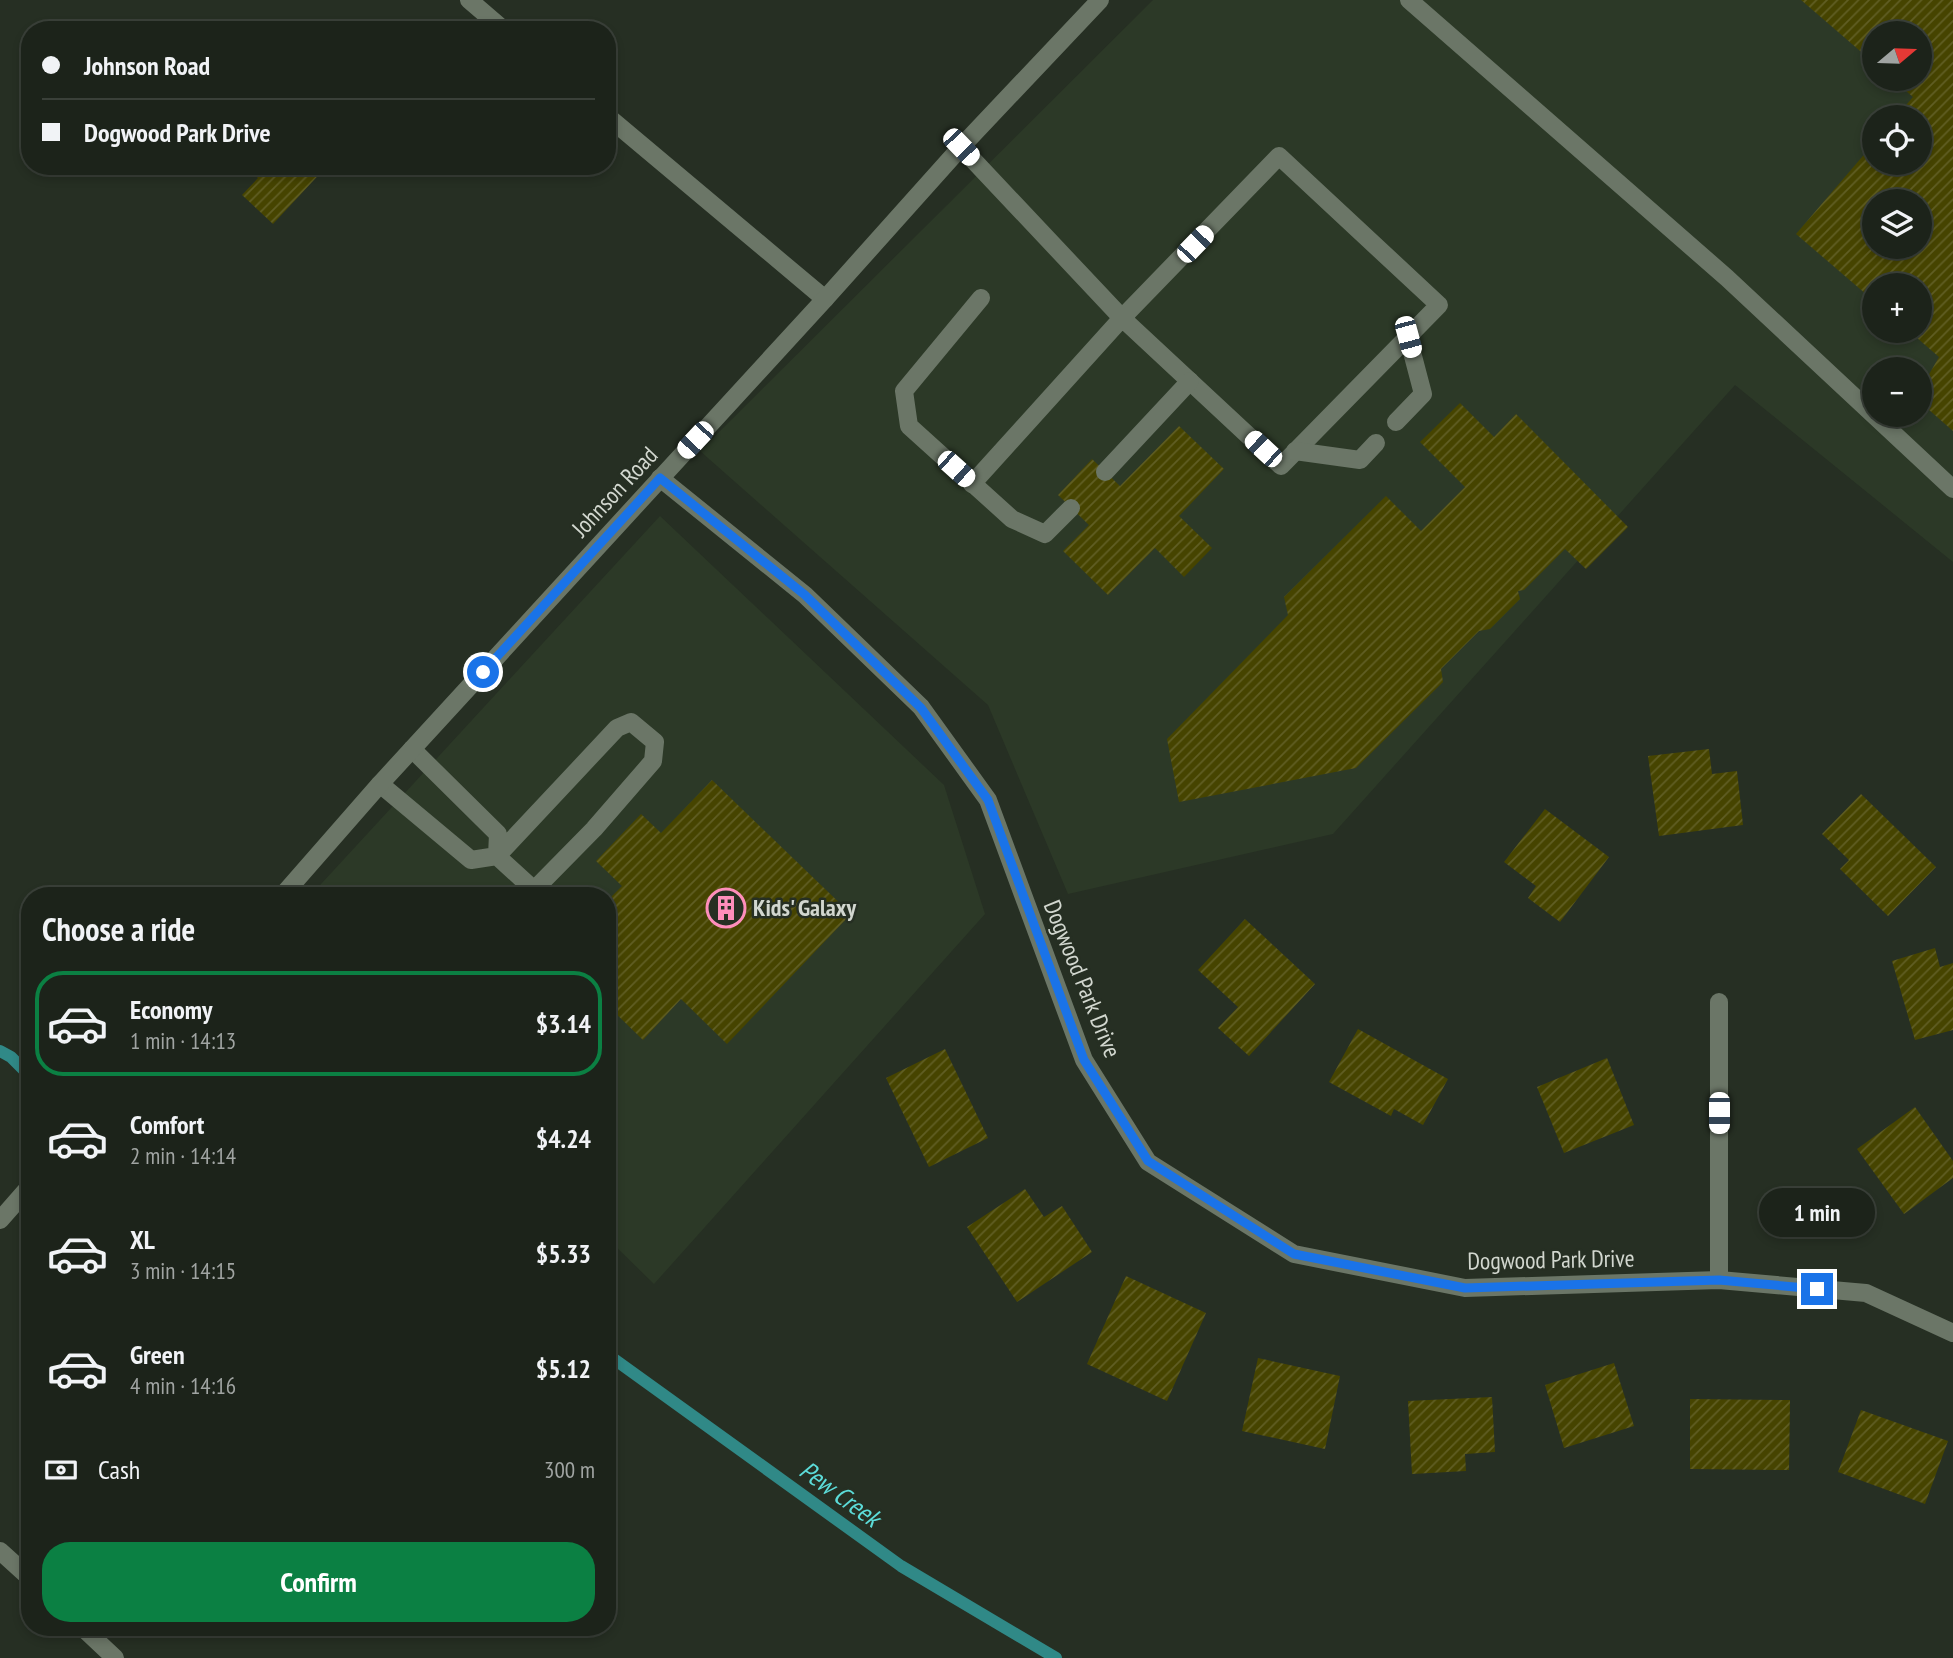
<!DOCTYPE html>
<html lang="en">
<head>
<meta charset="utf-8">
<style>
	:root { --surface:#1c231a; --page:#252b23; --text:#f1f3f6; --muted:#a0a4a2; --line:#3a4039; --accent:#0b8043 }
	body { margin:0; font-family:"PT Sans Narrow",sans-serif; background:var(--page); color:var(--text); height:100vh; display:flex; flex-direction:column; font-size:26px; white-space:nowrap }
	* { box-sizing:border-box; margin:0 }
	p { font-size:23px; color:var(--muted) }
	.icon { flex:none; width:38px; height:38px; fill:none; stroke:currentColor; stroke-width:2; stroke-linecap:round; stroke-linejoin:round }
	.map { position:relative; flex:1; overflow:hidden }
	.side { position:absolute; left:21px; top:887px; width:595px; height:749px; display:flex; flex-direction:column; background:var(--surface); border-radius:28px; box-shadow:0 4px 10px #0003,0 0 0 2px var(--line) }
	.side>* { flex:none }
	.banner { position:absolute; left:21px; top:21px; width:595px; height:154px; border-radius:28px; box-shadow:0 4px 10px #0003,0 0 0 2px var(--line); display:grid; align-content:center; height:154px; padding:0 21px; background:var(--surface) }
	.needle { width:46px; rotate:71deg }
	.buttons { position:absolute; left:1862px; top:21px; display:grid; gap:14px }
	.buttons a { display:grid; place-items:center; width:70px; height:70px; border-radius:50%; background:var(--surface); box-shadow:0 4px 10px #0003,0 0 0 2px var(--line); font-size:35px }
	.end { position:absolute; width:32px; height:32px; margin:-16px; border:9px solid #1a73e8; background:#fff; box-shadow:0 0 0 4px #fff }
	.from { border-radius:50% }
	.bubble { position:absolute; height:49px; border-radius:24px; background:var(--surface); box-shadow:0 4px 10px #0003,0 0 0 2px var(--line); font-size:23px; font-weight:600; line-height:49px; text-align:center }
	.car { position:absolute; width:21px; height:42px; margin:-21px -10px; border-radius:9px; box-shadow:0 0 5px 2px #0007; background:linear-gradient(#fff 24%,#345 0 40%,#fff 0 76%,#345 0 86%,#fff 0) }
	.banner b { display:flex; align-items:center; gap:24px; height:66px; font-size:26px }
	.banner b+b { border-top:2px solid var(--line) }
	.banner i { width:18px; height:18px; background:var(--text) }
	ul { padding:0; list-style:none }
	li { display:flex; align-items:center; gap:21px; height:105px; margin:0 14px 10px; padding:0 7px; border:4px solid transparent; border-radius:28px }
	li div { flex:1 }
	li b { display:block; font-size:26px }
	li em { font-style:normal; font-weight:600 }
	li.on { border-color:var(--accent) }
	li>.icon { width:63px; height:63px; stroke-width:1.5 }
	h2 { padding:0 21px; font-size:32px; line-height:84px }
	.pay { display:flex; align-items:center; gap:18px; height:77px; padding:0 21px; font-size:26px }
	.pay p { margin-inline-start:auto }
	.button { display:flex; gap:14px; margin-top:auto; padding:14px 21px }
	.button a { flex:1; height:80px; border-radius:28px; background:var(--accent); color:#fff; font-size:28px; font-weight:600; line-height:80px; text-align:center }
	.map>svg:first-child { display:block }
</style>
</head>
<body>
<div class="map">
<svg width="1953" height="1658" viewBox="0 0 1953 1658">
	<defs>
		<pattern id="building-hatch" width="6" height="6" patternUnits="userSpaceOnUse" patternTransform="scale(1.75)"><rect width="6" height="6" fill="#464400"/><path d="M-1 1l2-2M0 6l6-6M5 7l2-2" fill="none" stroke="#605e24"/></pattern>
	</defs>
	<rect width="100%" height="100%" fill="#262f23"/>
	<g fill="#2c3927" fill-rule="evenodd">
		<path d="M1153,0H1953V562L1735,385L1333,834L1068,894L988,705L700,451ZM1874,33H1920V79H1874ZM1874,117H1920V163H1874ZM1874,201H1920V247H1874ZM1874,285H1920V331H1874ZM1874,369H1920V415H1874Z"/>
		<polygon points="660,516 944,785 985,914 654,1284 607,1238 607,896 310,896"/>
	</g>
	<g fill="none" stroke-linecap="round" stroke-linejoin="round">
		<g stroke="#308987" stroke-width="12">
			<polyline points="0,1051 11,1057 30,1076"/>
			<polyline points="607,1354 901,1566 1056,1658"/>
		</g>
	</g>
	<g fill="url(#building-hatch)" fill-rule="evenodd">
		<path d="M1801,0H1953V431L1920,402V390L1939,357L1909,331H1920V285H1874V301L1796,234L1874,143V163H1920V117H1896L1913,97L1892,79H1920V33H1874V63ZM1874,201H1920V247H1874Z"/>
		<polygon points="245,166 327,166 273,224 242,195 258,178"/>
		<polygon points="1460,403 1494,437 1516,414 1628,527 1586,569 1565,549 1524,590 1518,591 1520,599 1490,629 1479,631 1441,669 1443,682 1356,768 1179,802 1167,739 1288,615 1284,597 1386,496 1421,531 1465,487 1420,442"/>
		<polygon points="1179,426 1224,469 1179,516 1212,548 1184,577 1155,548 1108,595 1063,551 1089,525 1058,495 1092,459 1120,486"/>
		<polygon points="1709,749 1712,774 1737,771 1743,825 1659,836 1648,756"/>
		<polygon points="712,780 851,914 727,1044 681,999 643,1040 607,1005 607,901 622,886 596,861 641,814 661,833"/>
		<polygon points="1861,794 1936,867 1888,916 1840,869 1849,860 1822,834"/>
		<polygon points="1545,809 1609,857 1560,922 1528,898 1536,886 1504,862"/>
		<polygon points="1245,919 1315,984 1249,1056 1218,1028 1238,1007 1198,970"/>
		<polygon points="1935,948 1940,967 1953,963 1953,1030 1915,1040 1892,961"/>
		<polygon points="1358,1029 1448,1079 1423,1125 1394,1109 1391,1116 1329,1082"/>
		<polygon points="945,1049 988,1138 929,1167 886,1078"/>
		<polygon points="1607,1058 1634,1125 1564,1153 1537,1087"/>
		<polygon points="1915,1107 1953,1161 1953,1178 1904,1214 1857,1149"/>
		<polygon points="1025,1189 1044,1217 1062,1206 1092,1252 1017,1302 967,1227"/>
		<polygon points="1126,1276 1206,1313 1167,1401 1087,1364"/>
		<polygon points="1258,1358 1340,1376 1325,1449 1242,1431"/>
		<polygon points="1614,1363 1634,1426 1564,1448 1545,1385"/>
		<polygon points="1492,1397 1495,1452 1465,1454 1466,1471 1412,1474 1408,1401"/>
		<polygon points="1690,1399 1790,1400 1789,1470 1690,1469"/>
		<polygon points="1861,1410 1948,1441 1925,1504 1838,1472"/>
	</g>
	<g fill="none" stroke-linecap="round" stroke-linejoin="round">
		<g stroke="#6b7667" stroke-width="18">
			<polyline points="469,0 504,30"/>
			<polyline points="1409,0 1727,278 1953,489"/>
			<polyline points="607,116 825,299"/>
			<polyline points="961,147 1122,318 1281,466 1439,305 1279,156 1122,318 972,484"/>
			<polyline points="981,298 904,391 909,426 1012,519 1045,534 1071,508"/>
			<polyline points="1396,422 1423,394 1408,337"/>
			<polyline points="1295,451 1360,460 1376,443"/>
			<polyline points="1105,472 1190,381"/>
			<polyline points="380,784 471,860 497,856 617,728 631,722 655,742 653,761 594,829 534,890 497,856 498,834 412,749"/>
		</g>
		<g stroke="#6b7667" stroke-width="18">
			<polyline points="660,478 805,595 921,707 988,800 1084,1060 1148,1162 1294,1254 1465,1288 1719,1280 1866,1293 1953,1333"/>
			<polyline points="1719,1280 1719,1002"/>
			<polyline points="0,1551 30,1578"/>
			<polyline points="83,1628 115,1658"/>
		</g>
		<g stroke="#6b7667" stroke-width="18">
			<polyline points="282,896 380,784 825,299 961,147 1100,0"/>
			<polyline points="0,1220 30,1186"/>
		</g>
	</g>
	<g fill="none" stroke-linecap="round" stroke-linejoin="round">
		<polyline stroke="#1a73e8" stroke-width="9" points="483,672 660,478 805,595 921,708 988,800 1084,1060 1148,1161 1294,1254 1465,1288 1719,1280 1817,1289"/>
	</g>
	<defs>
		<symbol id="building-ring" viewBox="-11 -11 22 22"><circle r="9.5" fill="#262f23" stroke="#fe8ebb" stroke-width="1.5"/><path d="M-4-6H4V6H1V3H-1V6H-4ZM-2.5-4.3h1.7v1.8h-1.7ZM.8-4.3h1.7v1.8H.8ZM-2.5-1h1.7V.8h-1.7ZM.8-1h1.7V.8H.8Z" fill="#fe8ebb"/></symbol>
	</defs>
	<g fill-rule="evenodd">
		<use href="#building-ring" x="704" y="886" width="44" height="44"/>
	</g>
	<g text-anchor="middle" stroke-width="5" stroke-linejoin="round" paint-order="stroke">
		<g font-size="24" fill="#d2d7cf" stroke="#262f23">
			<text transform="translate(615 492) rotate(-47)" y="8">Johnson Road</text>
			<text transform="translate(1082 979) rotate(68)" y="8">Dogwood Park Drive</text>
			<text transform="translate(1551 1260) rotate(-1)" y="8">Dogwood Park Drive</text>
		</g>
		<g font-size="24" font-weight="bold" fill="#d2d7cf" stroke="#262f23" text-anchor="start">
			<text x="753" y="916">Kids' Galaxy</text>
		</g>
		<g font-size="26" font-style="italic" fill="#5cdcd9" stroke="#262f23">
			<text transform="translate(840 1494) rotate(36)" y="9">Pew Creek</text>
		</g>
	</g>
</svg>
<div class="buttons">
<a><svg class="needle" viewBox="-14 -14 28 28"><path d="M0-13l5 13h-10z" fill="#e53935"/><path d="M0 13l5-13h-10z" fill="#a0a4a2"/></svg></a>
<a><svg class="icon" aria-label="locate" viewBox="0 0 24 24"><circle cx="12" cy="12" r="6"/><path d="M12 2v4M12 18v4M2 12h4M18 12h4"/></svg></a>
<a><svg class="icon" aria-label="layers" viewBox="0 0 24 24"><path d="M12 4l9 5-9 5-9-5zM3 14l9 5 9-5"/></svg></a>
<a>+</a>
<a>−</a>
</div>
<i class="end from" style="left:483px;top:672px"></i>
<i class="end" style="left:1817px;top:1289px"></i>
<div class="bubble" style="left:1759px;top:1188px;width:116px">1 min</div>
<i class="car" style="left:961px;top:147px;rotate:136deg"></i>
<i class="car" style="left:1195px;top:244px;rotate:44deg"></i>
<i class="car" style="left:1408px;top:337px;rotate:165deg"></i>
<i class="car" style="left:695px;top:440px;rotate:223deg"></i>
<i class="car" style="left:1263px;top:449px;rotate:313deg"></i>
<i class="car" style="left:956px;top:469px;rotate:132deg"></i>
<i class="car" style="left:1719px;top:1113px;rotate:180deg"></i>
<div class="banner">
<b><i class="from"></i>Johnson Road</b>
<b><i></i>Dogwood Park Drive</b>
</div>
<section class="side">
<h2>Choose a ride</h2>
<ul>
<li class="on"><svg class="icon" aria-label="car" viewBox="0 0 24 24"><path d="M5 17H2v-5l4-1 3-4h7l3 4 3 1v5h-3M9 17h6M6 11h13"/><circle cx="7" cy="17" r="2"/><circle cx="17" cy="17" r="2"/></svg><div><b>Economy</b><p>1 min · 14:13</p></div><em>$3.14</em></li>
<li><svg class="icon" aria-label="car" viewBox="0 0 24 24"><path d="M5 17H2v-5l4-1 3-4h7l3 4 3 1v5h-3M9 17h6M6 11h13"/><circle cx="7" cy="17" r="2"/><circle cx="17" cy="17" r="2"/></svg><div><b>Comfort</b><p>2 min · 14:14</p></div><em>$4.24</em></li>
<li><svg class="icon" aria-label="car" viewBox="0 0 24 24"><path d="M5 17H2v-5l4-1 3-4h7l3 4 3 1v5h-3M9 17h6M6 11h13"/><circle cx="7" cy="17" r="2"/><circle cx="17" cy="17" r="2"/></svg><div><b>XL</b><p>3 min · 14:15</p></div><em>$5.33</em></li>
<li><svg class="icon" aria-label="car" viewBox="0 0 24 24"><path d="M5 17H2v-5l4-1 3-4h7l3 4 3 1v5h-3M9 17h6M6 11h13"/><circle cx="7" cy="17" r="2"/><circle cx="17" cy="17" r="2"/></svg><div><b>Green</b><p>4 min · 14:16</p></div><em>$5.12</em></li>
</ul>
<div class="pay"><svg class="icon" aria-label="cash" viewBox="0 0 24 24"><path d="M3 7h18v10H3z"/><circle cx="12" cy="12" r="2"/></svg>Cash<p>300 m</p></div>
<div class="button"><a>Confirm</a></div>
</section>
</div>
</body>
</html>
